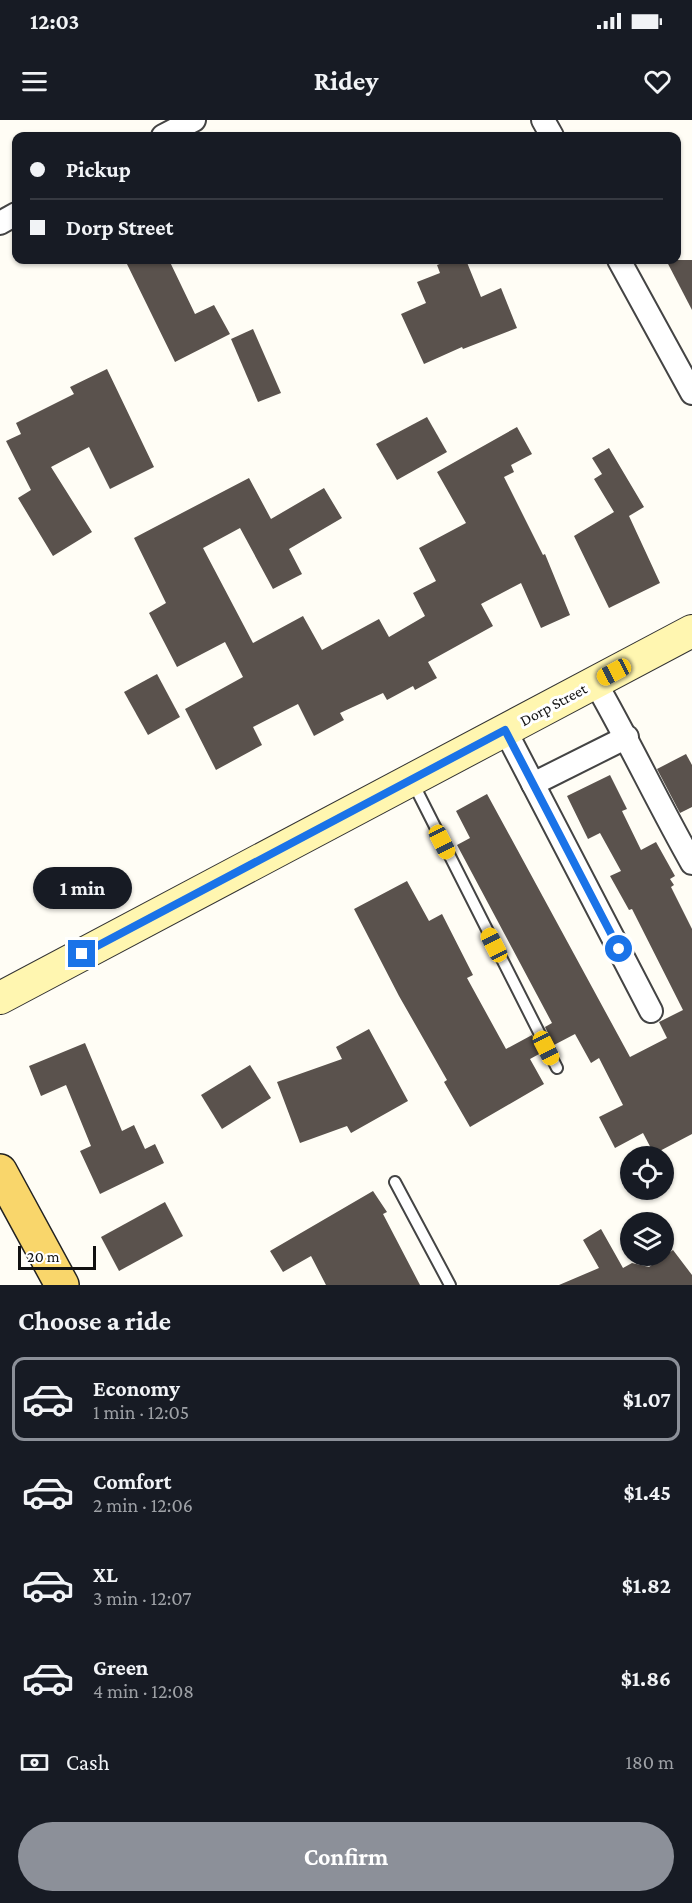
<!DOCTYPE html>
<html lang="en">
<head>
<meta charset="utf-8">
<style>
	:root { --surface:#171b24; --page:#20242c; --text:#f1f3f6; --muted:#9ea1a6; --line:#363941; --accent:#8c9099 }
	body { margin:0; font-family:"Crimson Pro",serif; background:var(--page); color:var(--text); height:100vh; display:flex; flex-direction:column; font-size:22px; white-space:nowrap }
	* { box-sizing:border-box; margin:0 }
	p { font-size:20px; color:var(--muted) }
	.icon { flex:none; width:33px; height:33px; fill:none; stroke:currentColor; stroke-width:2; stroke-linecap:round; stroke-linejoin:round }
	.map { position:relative; height:1165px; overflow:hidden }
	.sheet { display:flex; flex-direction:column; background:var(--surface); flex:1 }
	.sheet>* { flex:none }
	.banner { position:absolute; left:12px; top:12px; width:669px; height:132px; border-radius:12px; box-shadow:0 2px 4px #0004; display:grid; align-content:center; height:132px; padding:0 18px; background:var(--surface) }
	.buttons { position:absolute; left:620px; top:1026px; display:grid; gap:12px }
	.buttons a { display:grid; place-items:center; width:54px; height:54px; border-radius:50%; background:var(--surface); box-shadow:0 2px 4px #0004; font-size:30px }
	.scale { position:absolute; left:18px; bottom:15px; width:78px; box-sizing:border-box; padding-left:6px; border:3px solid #111; border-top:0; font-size:16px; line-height:21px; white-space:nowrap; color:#111; -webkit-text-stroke:4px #fff; paint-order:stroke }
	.end { position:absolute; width:27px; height:27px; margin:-14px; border:8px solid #1a73e8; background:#fff; box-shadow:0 0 0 3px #fff }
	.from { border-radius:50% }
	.bubble { position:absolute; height:42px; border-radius:21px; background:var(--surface); box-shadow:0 2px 4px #0004; font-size:20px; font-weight:700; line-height:42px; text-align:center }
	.car { position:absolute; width:18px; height:36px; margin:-18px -9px; border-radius:8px; box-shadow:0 0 4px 2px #0007; background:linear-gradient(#f5c518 24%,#345 0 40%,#f5c518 0 76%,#345 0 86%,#f5c518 0) }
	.banner b { display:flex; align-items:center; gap:21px; height:57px; font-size:22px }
	.banner b+b { border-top:2px solid var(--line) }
	.banner i { width:15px; height:15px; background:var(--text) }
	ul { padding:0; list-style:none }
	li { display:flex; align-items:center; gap:18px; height:84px; margin:0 12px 9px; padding:0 6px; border:3px solid transparent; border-radius:12px }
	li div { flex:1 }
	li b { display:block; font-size:22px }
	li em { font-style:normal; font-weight:700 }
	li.selected { border-color:var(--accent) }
	li>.icon { width:54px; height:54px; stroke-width:1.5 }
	h2 { padding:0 18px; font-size:27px; line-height:72px }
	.pay { display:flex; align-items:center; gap:15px; height:66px; padding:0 18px; font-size:22px }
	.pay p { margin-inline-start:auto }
	.button { display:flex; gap:12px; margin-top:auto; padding:12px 18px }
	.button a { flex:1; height:69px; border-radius:36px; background:var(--accent); color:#fff; font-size:24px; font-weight:700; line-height:69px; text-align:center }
	.status { display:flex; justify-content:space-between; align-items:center; height:42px; padding:0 30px; background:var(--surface); direction:ltr }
	.status svg { height:16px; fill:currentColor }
	header { display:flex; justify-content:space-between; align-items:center; height:78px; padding:0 18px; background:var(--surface); font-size:27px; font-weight:700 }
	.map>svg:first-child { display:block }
</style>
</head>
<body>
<div class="status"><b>12:03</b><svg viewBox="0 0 49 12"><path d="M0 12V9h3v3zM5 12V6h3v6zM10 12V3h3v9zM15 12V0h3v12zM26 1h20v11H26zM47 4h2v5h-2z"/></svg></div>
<header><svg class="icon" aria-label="menu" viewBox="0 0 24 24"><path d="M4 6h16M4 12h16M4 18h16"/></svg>Ridey<svg class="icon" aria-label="heart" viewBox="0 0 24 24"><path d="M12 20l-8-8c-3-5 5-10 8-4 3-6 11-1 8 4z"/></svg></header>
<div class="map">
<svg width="692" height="1165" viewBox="0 0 692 1165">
	<rect width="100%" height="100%" fill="#fffdf5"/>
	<g fill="#5a524d">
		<polygon points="125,140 169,140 195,194 214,185 230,214 175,242"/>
		<polygon points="450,140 466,140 481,177 501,168 517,208 463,229 462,227 424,244 401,194 426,183 417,162 440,153 437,145"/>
		<polygon points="666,140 692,140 692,190"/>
		<polygon points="253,209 281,273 258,282 231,219"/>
		<polygon points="107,249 154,347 110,369 89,327 51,347 92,412 53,436 18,378 31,370 6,321 21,314 16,303 74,274 70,267"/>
		<polygon points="427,297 447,332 397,360 376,324"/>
		<polygon points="517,307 532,334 511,345 514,352 504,357 543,435 545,434 570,495 541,508 521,463 481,484 493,506 428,542 437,558 415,570 413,566 387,580 383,573 340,593 344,600 314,616 298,584 253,607 262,625 216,650 185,589 243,557 225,522 177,547 149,493 166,483 134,418 249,358 271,399 324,368 342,398 289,429 302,454 273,469 240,408 203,428 253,523 303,496 322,530 379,499 389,517 425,496 413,473 436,461 419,428 466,403 437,352"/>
		<polygon points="609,328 644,387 629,396 660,463 609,488 574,416 614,392 594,359 602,354 592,338"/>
		<polygon points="157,554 180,597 148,615 124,572"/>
		<polygon points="686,634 692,645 692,687 680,693 657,649"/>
		<polygon points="610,655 627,689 622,691 641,730 656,722 675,756 670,759 674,765 671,767 692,809 692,1014 654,1034 643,1013 615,1028 599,997 623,985 599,938 591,943 575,914 554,925 545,907 552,903 457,725 470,718 456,691 487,674 630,937 667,918 659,902 683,890 632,789 629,790 610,756 621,751 600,713 588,719 567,676"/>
		<polygon points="407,761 429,801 442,794 473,855 467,858 506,929 532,915 541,933 530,939 544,964 470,1007 444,962 447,960 399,876 354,789"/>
		<polygon points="369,909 408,981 351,1013 347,1006 300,1023 277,962 342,939 336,927"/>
		<polygon points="85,923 122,1011 134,1005 145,1029 155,1024 164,1043 100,1074 80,1031 91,1026 66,965 41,976 29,946"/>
		<polygon points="250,945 271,978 222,1009 201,975"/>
		<polygon points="373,1071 387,1092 383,1094 420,1165 326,1165 311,1136 283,1152 270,1131"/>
		<polygon points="165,1082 183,1116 119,1151 101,1117"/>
		<polygon points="601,1109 623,1148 632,1143 649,1147 673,1130 692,1155 692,1165 559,1165 599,1148 583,1120"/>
	</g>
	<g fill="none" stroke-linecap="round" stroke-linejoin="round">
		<defs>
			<g id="lane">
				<polyline points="413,663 557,948"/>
				<polyline points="395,1062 450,1165"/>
			</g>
			<g id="street">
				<polyline points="543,0 552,16"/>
				<polyline points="163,16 194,0"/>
				<polyline points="0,103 16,94"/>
				<polyline points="619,140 692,273"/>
				<path d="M595,562C629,621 658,683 692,743"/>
				<polyline points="505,610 651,891"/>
				<polyline points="533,664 627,617"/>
			</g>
			<polyline id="secondary" points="0,878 692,511"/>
			<polyline id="primary" points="0,1051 62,1165"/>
		</defs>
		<use href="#lane" stroke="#444" stroke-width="14"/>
		<use href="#street" stroke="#444" stroke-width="26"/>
		<use href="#secondary" stroke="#333" stroke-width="34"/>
		<use href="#primary" stroke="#222" stroke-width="36"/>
		<use href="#lane" stroke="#fff" stroke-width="10"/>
		<use href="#street" stroke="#fff" stroke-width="22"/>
		<use href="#secondary" stroke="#fff6b0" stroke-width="32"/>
		<use href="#primary" stroke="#f9d66b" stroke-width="33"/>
	</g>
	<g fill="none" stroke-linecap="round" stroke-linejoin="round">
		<polyline stroke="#1a73e8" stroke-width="8" points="82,834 505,610 619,829"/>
	</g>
	<g text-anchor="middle" stroke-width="6" stroke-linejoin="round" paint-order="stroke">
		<g font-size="16" fill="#111" stroke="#fff">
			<text transform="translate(553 584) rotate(-28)" y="6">Dorp Street</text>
		</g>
	</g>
</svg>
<div class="buttons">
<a><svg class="icon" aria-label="locate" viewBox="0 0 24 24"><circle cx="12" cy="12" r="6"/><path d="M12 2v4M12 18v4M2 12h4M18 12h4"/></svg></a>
<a><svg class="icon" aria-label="layers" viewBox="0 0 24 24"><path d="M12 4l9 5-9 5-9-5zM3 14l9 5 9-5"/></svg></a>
</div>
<div class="scale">20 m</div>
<i class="end from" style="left:619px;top:829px"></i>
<i class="end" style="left:82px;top:834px"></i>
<div class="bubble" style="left:33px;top:747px;width:99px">1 min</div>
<i class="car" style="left:614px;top:552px;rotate:242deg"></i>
<i class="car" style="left:442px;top:722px;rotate:153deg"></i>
<i class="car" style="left:494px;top:825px;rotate:333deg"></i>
<i class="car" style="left:546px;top:928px;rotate:153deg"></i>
<div class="banner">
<b><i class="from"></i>Pickup</b>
<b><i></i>Dorp Street</b>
</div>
</div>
<section class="sheet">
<h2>Choose a ride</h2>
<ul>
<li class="selected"><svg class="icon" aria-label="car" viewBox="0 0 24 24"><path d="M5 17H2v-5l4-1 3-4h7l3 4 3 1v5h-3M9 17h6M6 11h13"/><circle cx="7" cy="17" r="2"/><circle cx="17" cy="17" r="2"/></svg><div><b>Economy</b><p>1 min · 12:05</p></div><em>$1.07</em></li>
<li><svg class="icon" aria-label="car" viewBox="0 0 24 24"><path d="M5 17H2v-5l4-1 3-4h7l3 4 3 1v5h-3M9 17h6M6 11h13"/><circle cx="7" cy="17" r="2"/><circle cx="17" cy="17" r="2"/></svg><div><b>Comfort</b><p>2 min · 12:06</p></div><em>$1.45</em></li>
<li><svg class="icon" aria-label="car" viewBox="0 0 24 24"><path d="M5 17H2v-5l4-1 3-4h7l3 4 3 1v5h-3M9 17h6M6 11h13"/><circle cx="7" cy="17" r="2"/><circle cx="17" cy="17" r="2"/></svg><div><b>XL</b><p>3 min · 12:07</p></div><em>$1.82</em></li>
<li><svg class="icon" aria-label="car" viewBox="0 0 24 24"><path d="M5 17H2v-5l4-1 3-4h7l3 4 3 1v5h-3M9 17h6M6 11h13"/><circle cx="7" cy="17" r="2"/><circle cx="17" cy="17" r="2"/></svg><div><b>Green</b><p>4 min · 12:08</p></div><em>$1.86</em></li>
</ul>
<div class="pay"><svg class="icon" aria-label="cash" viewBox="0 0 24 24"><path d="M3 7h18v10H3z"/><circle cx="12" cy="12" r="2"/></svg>Cash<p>180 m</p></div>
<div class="button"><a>Confirm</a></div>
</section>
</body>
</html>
